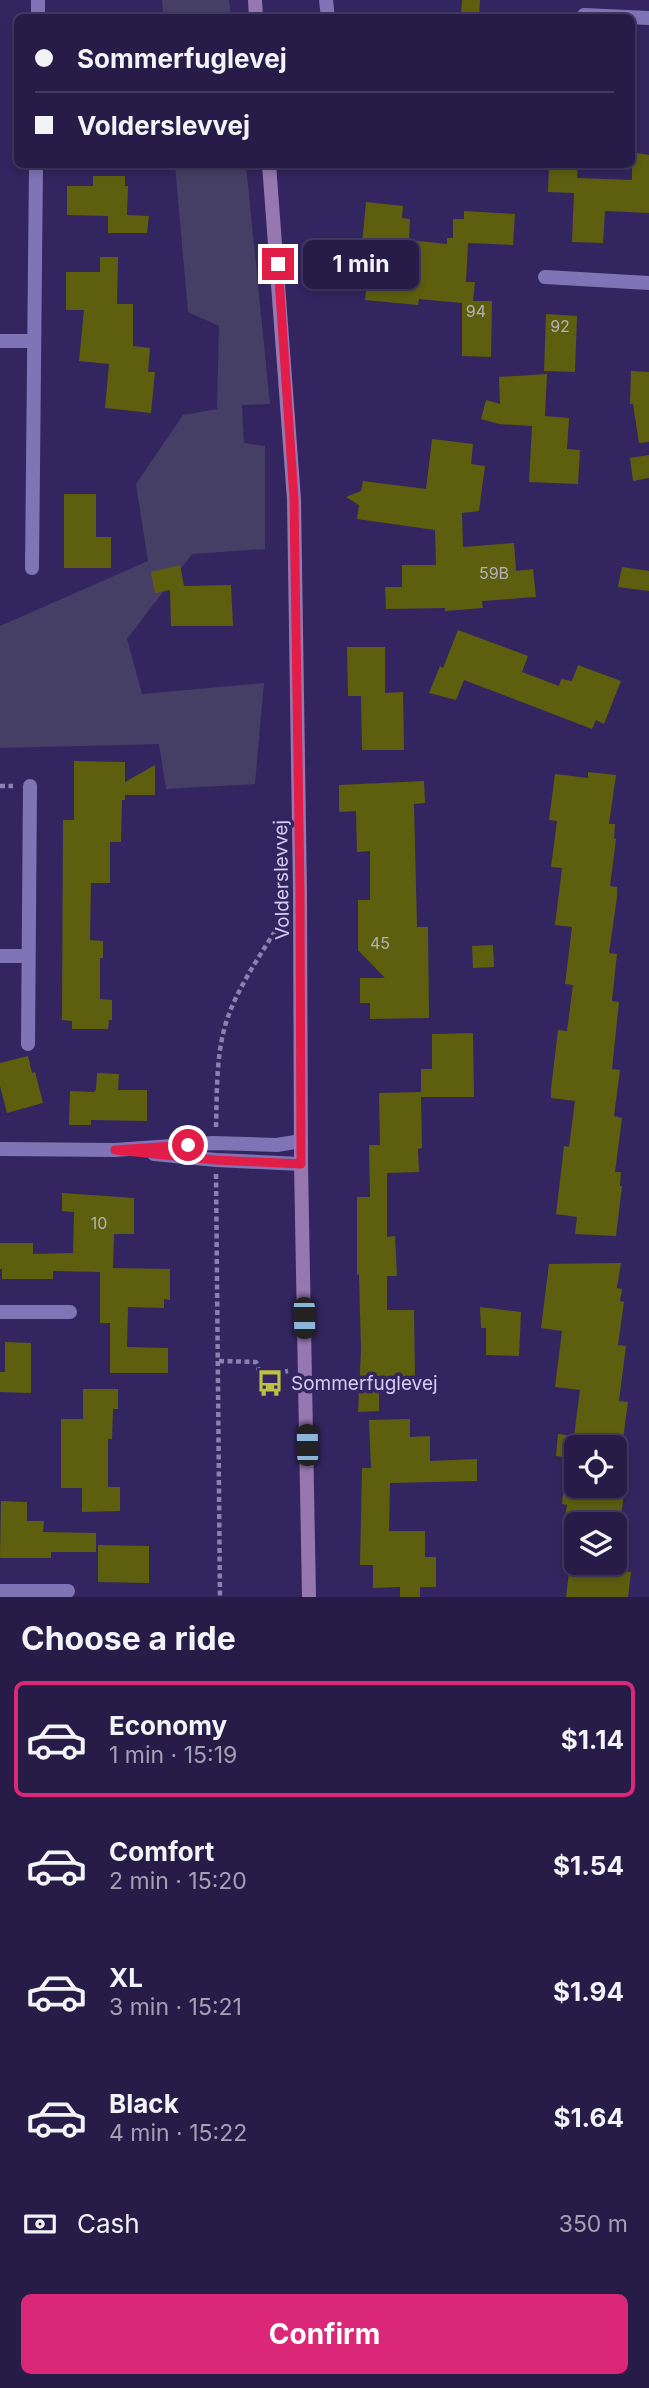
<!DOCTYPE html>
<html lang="en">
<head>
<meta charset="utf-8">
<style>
	:root { --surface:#261c47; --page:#2e254e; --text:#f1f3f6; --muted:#a4a1b4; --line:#423a60; --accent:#db2777 }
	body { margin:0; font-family:Inter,sans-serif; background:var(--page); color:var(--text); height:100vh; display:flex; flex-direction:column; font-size:26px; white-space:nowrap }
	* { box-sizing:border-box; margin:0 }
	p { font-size:23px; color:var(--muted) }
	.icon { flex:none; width:38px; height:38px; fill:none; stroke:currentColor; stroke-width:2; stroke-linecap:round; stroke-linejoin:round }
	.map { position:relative; height:1597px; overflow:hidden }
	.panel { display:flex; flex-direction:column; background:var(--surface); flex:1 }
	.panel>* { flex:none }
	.top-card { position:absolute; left:14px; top:14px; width:621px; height:154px; border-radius:10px; box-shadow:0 4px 10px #0003,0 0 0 2px var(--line); display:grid; align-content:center; height:154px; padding:0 21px; background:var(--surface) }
	.buttons { position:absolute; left:564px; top:1435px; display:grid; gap:14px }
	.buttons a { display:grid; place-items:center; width:63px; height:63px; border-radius:10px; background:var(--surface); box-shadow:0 4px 10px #0003,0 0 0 2px var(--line); font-size:35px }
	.end { position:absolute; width:32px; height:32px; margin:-16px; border:9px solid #e11d48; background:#fff; box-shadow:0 0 0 4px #fff }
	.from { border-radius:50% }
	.bubble { position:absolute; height:49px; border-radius:10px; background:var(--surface); box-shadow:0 4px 10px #0003,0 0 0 2px var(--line); font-size:23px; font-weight:700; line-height:49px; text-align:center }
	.car { position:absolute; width:21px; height:42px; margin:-21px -10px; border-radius:9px; box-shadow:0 0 5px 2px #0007; background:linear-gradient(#222 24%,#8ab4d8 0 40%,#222 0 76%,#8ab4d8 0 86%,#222 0) }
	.top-card b { display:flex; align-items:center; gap:24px; height:66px; font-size:26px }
	.top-card b+b { border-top:2px solid var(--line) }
	.top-card i { width:18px; height:18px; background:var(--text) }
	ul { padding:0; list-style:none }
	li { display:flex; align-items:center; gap:21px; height:116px; margin:0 14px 10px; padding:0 7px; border:4px solid transparent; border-radius:10px }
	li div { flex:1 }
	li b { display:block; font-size:26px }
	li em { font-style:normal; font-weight:700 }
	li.active { border-color:var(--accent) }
	li>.icon { width:63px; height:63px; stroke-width:1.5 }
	h2 { padding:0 21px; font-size:32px; line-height:84px }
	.pay { display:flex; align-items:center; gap:18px; height:77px; padding:0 21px; font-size:26px }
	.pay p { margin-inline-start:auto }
	.action { display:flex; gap:14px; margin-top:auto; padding:14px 21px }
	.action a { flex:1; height:80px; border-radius:10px; background:var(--accent); color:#fff; font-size:28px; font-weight:700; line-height:80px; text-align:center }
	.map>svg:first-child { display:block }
</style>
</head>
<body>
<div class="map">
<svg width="649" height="1597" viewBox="0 0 649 1597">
	<rect width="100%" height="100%" fill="#33255f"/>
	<g fill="#463f65">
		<polygon points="162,0 229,0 231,17 163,17"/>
		<polygon points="175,165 246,165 270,404 242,405 244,443 265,446 265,549 192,554 127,639 142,694 264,683 255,784 166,789 159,744 0,748 0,626 148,561 136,484 183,415 217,409 219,326 188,312"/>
	</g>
	<g fill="#5d5f0f">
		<polygon points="462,0 480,0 479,18 461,18"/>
		<polygon points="632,152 649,155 649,213 605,211 603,243 572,242 574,193 548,192 549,166 578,164 577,178 632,180"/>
		<polygon points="93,176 125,176 125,186 128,186 127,215 149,216 147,233 108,233 108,216 67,215 67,186 93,186"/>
		<polygon points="366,202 403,206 402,218 410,219 409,240 447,244 447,238 453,238 453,219 464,219 464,211 515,214 513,245 468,243 466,282 475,282 473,301 492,301 491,357 462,356 462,303 419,299 418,305 365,300 368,274 359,274"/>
		<polygon points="100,257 118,257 117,304 133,304 133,346 150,348 148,372 155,372 151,413 105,408 109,364 79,361 84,310 66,310 66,272 100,272"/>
		<polygon points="546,314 577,316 575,372 544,371"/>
		<polygon points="631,371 649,372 649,442 639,443 633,404 630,404"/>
		<polygon points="547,374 545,416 569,418 567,449 580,450 578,484 529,482 532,426 499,424 481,419 486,400 500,404 499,377"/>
		<polygon points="432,439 473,444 471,464 485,466 479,511 462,513 463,547 514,543 516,571 533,569 536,597 482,601 483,608 445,611 445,608 386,609 385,587 402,587 402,565 436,565 435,530 357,519 359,505 346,497 361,491 363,481 426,489"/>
		<polygon points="649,455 649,478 633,481 630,458"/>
		<polygon points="64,494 96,494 96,537 111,537 111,568 64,568"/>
		<polygon points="180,565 184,586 231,585 233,626 171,626 170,590 155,593 151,572"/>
		<polygon points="622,567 649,571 649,591 618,587"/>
		<polygon points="458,630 528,656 522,672 559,686 561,679 572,681 578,665 621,681 604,724 596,720 592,729 464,680 456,700 429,693 440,666 443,668"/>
		<polygon points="347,647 385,647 385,693 403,692 404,750 362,750 361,696 348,696"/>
		<polygon points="74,761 125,762 125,782 155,765 155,795 125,795 125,800 122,800 121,842 110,842 110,883 91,883 90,940 103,941 103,958 100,958 100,999 112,1000 112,1020 109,1020 108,1029 72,1029 72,1021 62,1020 63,820 74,820"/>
		<polygon points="588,772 616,775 609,824 615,824 614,838 616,839 610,886 617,887 617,897 609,953 617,954 612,1001 619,1002 612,1069 620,1070 614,1116 622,1118 615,1172 621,1172 620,1186 622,1186 616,1236 575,1234 577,1217 556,1214 564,1146 569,1147 575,1101 551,1098 551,1089 558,1030 567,1031 573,985 565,984 572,927 555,925 562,868 551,867 557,821 549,820 555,774 588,778"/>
		<polygon points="424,781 425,803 414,804 417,927 428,927 429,1018 370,1019 370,1003 360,1003 360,978 385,978 358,950 358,900 370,900 370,851 357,852 356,811 339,812 339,785"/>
		<polygon points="493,945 494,967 473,968 472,946"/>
		<polygon points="473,1033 474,1097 421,1097 422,1148 418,1149 419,1172 387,1173 387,1237 395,1236 397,1276 387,1276 387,1310 414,1310 415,1380 379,1381 379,1411 358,1412 361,1351 359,1274 357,1275 357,1197 370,1197 369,1145 380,1145 379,1093 421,1092 421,1069 432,1069 432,1034"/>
		<polygon points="28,1056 32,1073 35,1072 43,1103 7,1113 0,1086 0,1063"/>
		<polygon points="97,1073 119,1074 118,1090 147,1090 147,1121 91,1120 91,1125 69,1125 70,1091 94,1092 96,1090"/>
		<polygon points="62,1193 134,1198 134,1234 114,1234 113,1268 170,1269 170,1300 164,1299 164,1308 128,1307 127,1347 168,1348 168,1373 110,1373 110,1323 100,1323 100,1272 53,1271 53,1279 2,1279 2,1269 0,1269 0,1243 33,1243 33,1254 73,1253 74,1212 62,1211"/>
		<polygon points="621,1263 617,1288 622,1289 620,1301 624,1302 618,1345 626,1346 619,1401 628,1402 622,1447 576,1447 576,1459 556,1456 558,1434 574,1436 580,1390 555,1387 562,1331 541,1328 549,1264"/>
		<polygon points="480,1307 521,1312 519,1356 486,1355 486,1328 481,1328"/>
		<polygon points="5,1342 31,1343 31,1393 0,1392 0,1372 5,1372"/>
		<polygon points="83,1389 118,1389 118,1409 113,1409 112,1439 108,1439 108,1487 120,1487 120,1511 82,1512 82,1488 61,1488 61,1419 83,1419"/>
		<polygon points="410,1419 410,1437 430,1436 430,1461 477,1459 477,1481 390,1483 389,1531 425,1531 425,1557 436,1557 436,1587 420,1587 420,1597 400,1597 400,1587 373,1588 373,1565 360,1565 362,1468 371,1468 369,1420"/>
		<polygon points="564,1486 625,1486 620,1524 564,1524 567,1505 562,1504"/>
		<polygon points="1,1501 27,1502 27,1521 44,1521 43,1532 96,1533 96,1552 51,1552 51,1558 0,1558"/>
		<polygon points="98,1545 149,1546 149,1583 98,1582"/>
		<polygon points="570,1563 624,1563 623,1571 631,1572 628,1597 566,1597"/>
	</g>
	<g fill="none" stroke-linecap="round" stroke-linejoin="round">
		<g stroke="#8a81af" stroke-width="4.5" stroke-dasharray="5 3.5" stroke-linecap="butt">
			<polyline points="0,786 13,786"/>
			<path d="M216,1127C217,1095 216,1061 224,1030C233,993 262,953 282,920"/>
			<polyline points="216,1174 220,1597"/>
			<polyline points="219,1361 256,1362 261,1376 288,1371"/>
		</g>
		<g stroke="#7f74b5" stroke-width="14">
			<polyline points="326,0 328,18"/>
			<polyline points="584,15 649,18"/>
			<polyline points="38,18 38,0"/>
			<polyline points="545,277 649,283"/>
			<polyline points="0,341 34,341"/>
			<polyline points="32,568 36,164"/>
			<polyline points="0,956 28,956"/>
			<polyline points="28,1044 30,786"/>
			<polyline points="0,1149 115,1150 213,1143 277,1145 301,1141"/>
			<polyline points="154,1154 216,1160 301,1164"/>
			<polyline points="0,1312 70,1312"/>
			<polyline points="0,1591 68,1591"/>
		</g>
		<g stroke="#9777b0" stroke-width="14">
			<polyline points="255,0 256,18"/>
			<polyline points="269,164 294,499 300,892 301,1164 309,1597"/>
		</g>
	</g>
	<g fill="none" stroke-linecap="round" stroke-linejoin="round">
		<polyline stroke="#e11d48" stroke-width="9" points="188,1145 115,1150 216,1160 301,1164 300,892 294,499 278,264"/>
	</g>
	<defs>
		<symbol id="bus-bare" viewBox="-9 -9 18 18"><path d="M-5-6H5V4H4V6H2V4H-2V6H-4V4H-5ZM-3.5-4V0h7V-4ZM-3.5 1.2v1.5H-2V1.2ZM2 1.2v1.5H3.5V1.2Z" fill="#bcc044" stroke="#33255f" stroke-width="2.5" paint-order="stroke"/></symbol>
	</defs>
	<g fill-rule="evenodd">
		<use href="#bus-bare" x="251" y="1364" width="38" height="38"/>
	</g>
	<g text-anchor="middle" stroke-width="7" stroke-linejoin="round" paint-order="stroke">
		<g font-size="16" fill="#b5b2b9">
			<text x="476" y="317">94</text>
			<text x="560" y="332">92</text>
			<text x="494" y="579">59B</text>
			<text x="380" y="949">45</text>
			<text x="99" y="1229">10</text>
		</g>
		<g font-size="19" fill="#d2cef2" stroke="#33255f">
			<text transform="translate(281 880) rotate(-91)" y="7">Volderslevvej</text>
		</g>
		<g font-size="19" fill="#d2cef2" stroke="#33255f" text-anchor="start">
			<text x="291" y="1390">Sommerfuglevej</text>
		</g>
	</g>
</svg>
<div class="buttons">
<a><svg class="icon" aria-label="locate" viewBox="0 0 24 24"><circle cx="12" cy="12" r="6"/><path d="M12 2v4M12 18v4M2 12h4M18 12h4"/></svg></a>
<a><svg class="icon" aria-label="layers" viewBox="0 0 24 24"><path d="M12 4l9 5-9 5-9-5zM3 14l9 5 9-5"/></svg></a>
</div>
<i class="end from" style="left:188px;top:1145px"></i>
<i class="end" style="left:278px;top:264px"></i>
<div class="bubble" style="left:303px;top:240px;width:116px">1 min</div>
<i class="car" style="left:304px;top:1318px;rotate:179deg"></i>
<i class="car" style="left:307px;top:1445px;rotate:359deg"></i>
<div class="top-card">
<b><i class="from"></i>Sommerfuglevej</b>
<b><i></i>Volderslevvej</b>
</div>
</div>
<section class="panel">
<h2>Choose a ride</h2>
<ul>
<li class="active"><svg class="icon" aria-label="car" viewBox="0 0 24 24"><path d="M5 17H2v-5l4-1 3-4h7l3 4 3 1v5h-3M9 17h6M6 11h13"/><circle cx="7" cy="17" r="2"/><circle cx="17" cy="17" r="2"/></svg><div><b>Economy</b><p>1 min · 15:19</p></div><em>$1.14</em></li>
<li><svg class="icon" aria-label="car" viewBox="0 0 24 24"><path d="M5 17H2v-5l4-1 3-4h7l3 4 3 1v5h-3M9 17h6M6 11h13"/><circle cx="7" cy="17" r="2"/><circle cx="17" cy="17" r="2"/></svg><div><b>Comfort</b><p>2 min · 15:20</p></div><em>$1.54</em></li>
<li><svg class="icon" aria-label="car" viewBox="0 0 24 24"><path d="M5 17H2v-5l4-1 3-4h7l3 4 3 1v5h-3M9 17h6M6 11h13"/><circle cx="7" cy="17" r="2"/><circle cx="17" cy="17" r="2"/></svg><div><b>XL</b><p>3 min · 15:21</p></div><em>$1.94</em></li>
<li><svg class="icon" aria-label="car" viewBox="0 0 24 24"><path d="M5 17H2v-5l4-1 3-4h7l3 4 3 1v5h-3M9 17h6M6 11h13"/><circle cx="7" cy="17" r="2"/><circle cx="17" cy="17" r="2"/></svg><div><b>Black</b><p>4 min · 15:22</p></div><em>$1.64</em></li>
</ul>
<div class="pay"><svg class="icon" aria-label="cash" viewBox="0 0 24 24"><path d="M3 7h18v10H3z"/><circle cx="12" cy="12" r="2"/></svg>Cash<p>350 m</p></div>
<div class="action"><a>Confirm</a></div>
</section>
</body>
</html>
